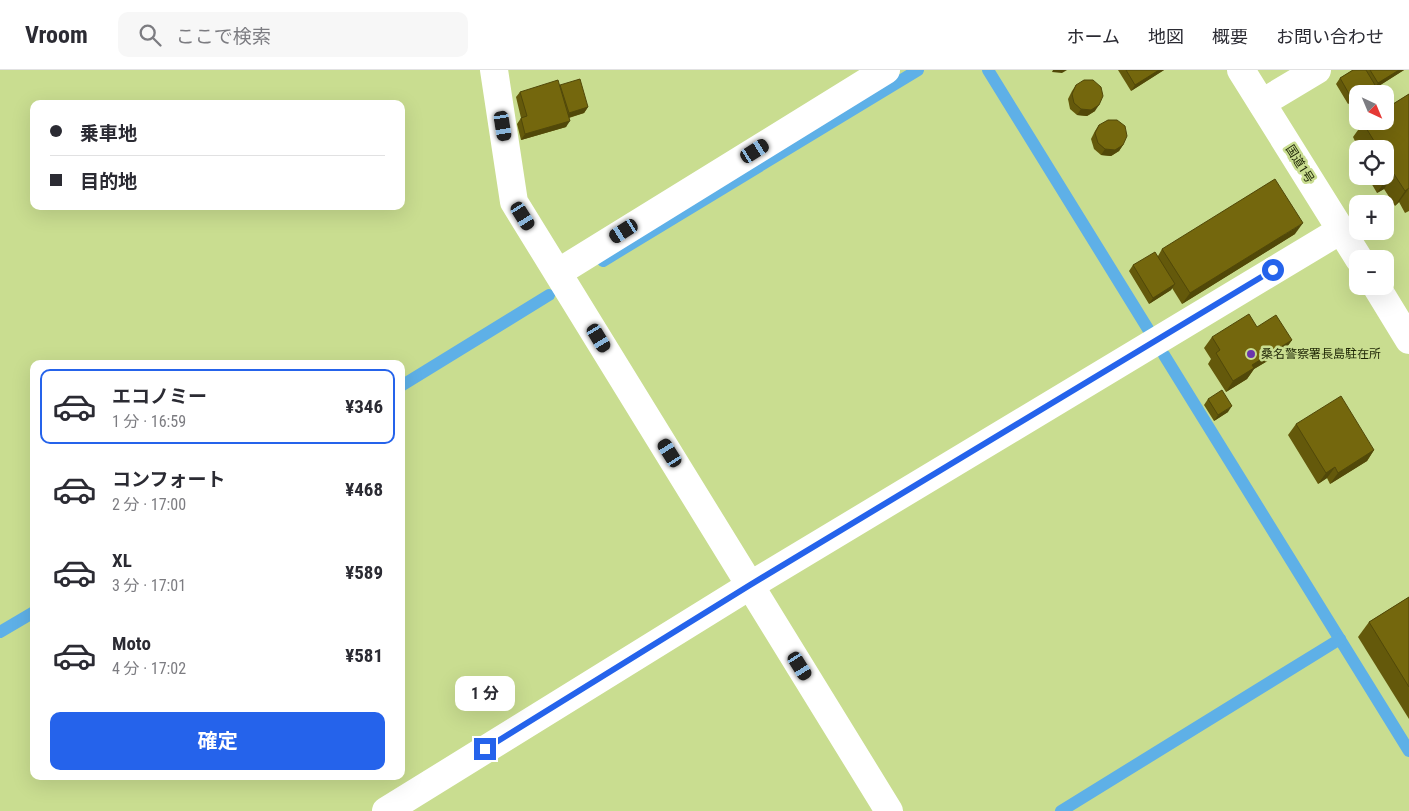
<!DOCTYPE html>
<html lang="ja">
<head>
<meta charset="utf-8">
<style>
	:root { --surface:#fff; --page:#f7f7f7; --text:#2b2b33; --muted:#7c7c81; --line:#e1e1e2; --accent:#2563eb }
	body { margin:0; font-family:"Roboto Condensed","Noto Sans JP",sans-serif; background:var(--page); color:var(--text); height:100vh; display:flex; flex-direction:column; font-size:19px; white-space:nowrap }
	* { box-sizing:border-box; margin:0 }
	p { font-size:16px; color:var(--muted) }
	.icon { flex:none; width:28px; height:28px; fill:none; stroke:currentColor; stroke-width:2; stroke-linecap:round; stroke-linejoin:round }
	.map { position:relative; flex:1; overflow:hidden }
	.drawer { position:absolute; left:30px; top:290px; width:375px; height:420px; display:flex; flex-direction:column; background:var(--surface); border-radius:10px; box-shadow:0 5px 20px #0002 }
	.drawer>* { flex:none }
	.top-card { position:absolute; left:30px; top:30px; width:375px; height:110px; border-radius:10px; box-shadow:0 5px 20px #0002; display:grid; align-content:center; height:110px; padding:0 20px; background:var(--surface) }
	.needle { width:32px; rotate:136deg }
	.buttons { position:absolute; left:1349px; top:15px; display:grid; gap:10px }
	.buttons a { display:grid; place-items:center; width:45px; height:45px; border-radius:10px; background:var(--surface); box-shadow:0 5px 20px #0002; font-size:25px }
	.end { position:absolute; width:22px; height:22px; margin:-11px; border:6px solid #2563eb; background:#fff; box-shadow:0 0 0 2px #fff }
	.from { border-radius:50% }
	.bubble { position:absolute; height:35px; border-radius:10px; background:var(--surface); box-shadow:0 5px 20px #0002; font-size:16px; font-weight:700; line-height:35px; text-align:center }
	.car { position:absolute; width:15px; height:30px; margin:-15px -8px; border-radius:6px; box-shadow:0 0 4px 1px #0007; background:linear-gradient(#222 24%,#8ab4d8 0 40%,#222 0 76%,#8ab4d8 0 86%,#222 0) }
	.top-card b { display:flex; align-items:center; gap:18px; height:48px; font-size:19px }
	.top-card b+b { border-top:1px solid var(--line) }
	.top-card i { width:12px; height:12px; background:var(--text) }
	ul { padding:9px 0 0; list-style:none }
	li { display:flex; align-items:center; gap:15px; height:75px; margin:0 10px 8px; padding:0 10px; border:2px solid transparent; border-radius:10px }
	li div { flex:1 }
	li b { display:block; font-size:19px }
	li em { font-style:normal; font-weight:700 }
	li.active { border-color:var(--accent) }
	li>.icon { width:45px; height:45px; stroke-width:1.5 }
	.button { display:flex; gap:10px; margin-top:auto; padding:10px 20px }
	.button a { flex:1; height:58px; border-radius:10px; background:var(--accent); color:#fff; font-size:20px; font-weight:700; line-height:58px; text-align:center }
	header { display:flex; align-items:center; gap:30px; box-sizing:border-box; height:70px; padding:0 25px; background:var(--surface); border-bottom:1px solid var(--line) }
	header strong { font-size:24px }
	nav { display:flex; gap:28px; margin-inline-start:auto; font-size:18px }
	.search { width:350px; height:45px; background:var(--page); display:flex; align-items:center; gap:12px; box-sizing:border-box; padding:0 18px; border-radius:10px; color:var(--muted); font-size:19px }
	.map>svg:first-child { display:block }
</style>
</head>
<body>
<header>
<strong>Vroom</strong>
<div class="search"><svg class="icon" aria-label="search" viewBox="0 0 24 24"><circle cx="10" cy="10" r="6"/><path d="M15 15l6 6"/></svg>ここで検索</div>
<nav><a>ホーム</a><a>地図</a><a>概要</a><a>お問い合わせ</a></nav>
</header>
<div class="map">
<svg width="1409" height="741" viewBox="0 0 1409 741">
	<rect width="100%" height="100%" fill="#c9dd90"/>
	<g fill="none" stroke-linecap="round" stroke-linejoin="round">
		<g stroke="#5eb0e7" stroke-width="12">
			<polyline points="988,0 1148,259"/>
			<polyline points="603,191 918,0"/>
			<polyline points="1164,285 1409,681"/>
			<polyline points="401,316 549,225"/>
			<polyline points="0,562 34,542"/>
			<polyline points="1061,741 1340,569"/>
		</g>
		<g stroke="#fff" stroke-width="28">
			<polyline points="494,0 514,132 889,741"/>
			<polyline points="1262,33 1317,0"/>
			<polyline points="559,202 886,0"/>
			<polyline points="386,741 751,515 1341,160"/>
		</g>
		<g stroke="#fff" stroke-width="28">
			<polyline points="1241,0 1359,189"/>
			<polyline points="1376,216 1409,270"/>
		</g>
	</g>
	<g fill="#64590b">
		<polygon points="1118,0 1164,0 1131,21"/>
		<polygon points="1353,0 1404,0 1374,19 1373,18 1371,20 1365,24 1358,24 1348,34 1336,14 1340,8"/>
		<polygon points="560,15 588,37 584,43 569,48 566,57 521,70 517,54 521,48 516,27 520,22 559,16"/>
		<polygon points="1076,15 1095,41 1087,46 1077,45 1070,39 1068,29 1072,21"/>
		<polygon points="1409,24 1409,141 1405,143 1399,132 1395,136 1384,119 1377,123 1367,106 1385,106 1385,79 1359,79 1353,67 1363,53"/>
		<polygon points="1099,55 1123,75 1119,81 1111,86 1101,85 1094,79 1091,69 1095,61"/>
		<polygon points="1295,164 1182,234 1172,218 1171,220 1149,234 1129,201 1133,195 1158,186 1162,179"/>
		<polygon points="1257,257 1292,270 1284,281 1254,299 1247,309 1226,322 1208,294 1211,289 1204,278 1212,267"/>
		<polygon points="1208,329 1228,342 1214,351 1204,335"/>
		<polygon points="1296,354 1374,380 1367,391 1330,414 1327,408 1318,414 1288,365"/>
		<polygon points="1409,527 1409,649 1358,567 1369,552"/>
	</g>
	<g fill="#514809">
		<polygon points="1053,0 1067,0 1062,3 1052,2"/>
		<polygon points="1159,0 1164,0 1131,21 1135,15"/>
		<polygon points="1399,0 1404,0 1374,19 1378,13"/>
		<polygon points="1375,15 1371,20 1365,24 1360,24"/>
		<polygon points="1358,25 1358,29 1348,34 1352,29"/>
		<polygon points="1099,35 1095,41 1087,46 1077,45 1081,39"/>
		<polygon points="588,37 584,43 564,49 569,43"/>
		<polygon points="570,51 566,57 521,70 525,64"/>
		<polygon points="1123,75 1119,81 1111,86 1101,85 1105,79"/>
		<polygon points="1394,104 1384,119 1377,123 1387,108"/>
		<polygon points="1409,118 1399,132 1395,136 1405,121"/>
		<polygon points="1303,153 1295,164 1182,234 1190,223"/>
		<polygon points="1175,214 1171,220 1149,234 1153,228"/>
		<polygon points="1292,270 1284,281 1254,299 1247,309 1226,322 1233,311 1252,295"/>
		<polygon points="1232,336 1228,342 1214,351 1218,345"/>
		<polygon points="1374,380 1367,391 1330,414 1338,403"/>
		<polygon points="1335,397 1327,408 1318,414 1326,403"/>
	</g>
	<g fill="#74670d" stroke="#514809">
		<polygon points="1126,0 1159,0 1135,15"/>
		<polygon points="1353,0 1366,0 1375,15 1360,24 1358,24 1358,25 1352,29 1340,8"/>
		<polygon points="1370,0 1399,0 1378,13"/>
		<polygon points="580,9 588,37 569,43 560,15"/>
		<polygon points="558,10 570,51 525,64 521,48 527,46 520,22"/>
		<polygon points="1084,10 1093,10 1101,17 1103,26 1099,35 1091,40 1081,39 1074,33 1072,24 1076,15"/>
		<polygon points="1409,24 1409,118 1405,121 1394,104 1387,108 1385,105 1385,79 1379,79 1363,53 1365,51 1385,51 1385,39"/>
		<polygon points="1108,50 1117,50 1125,56 1127,66 1123,75 1115,80 1105,79 1098,73 1095,63 1099,55"/>
		<polygon points="1275,109 1303,153 1190,223 1162,179"/>
		<polygon points="1155,182 1175,214 1153,228 1133,195"/>
		<polygon points="1249,244 1257,257 1276,245 1292,270 1252,295 1254,298 1233,311 1216,283 1220,280 1212,267"/>
		<polygon points="1222,320 1232,336 1218,345 1208,329"/>
		<polygon points="1341,326 1374,380 1338,403 1335,397 1326,403 1296,354"/>
		<polygon points="1409,527 1409,617 1369,552"/>
	</g>
	<g fill="none" stroke-linecap="round" stroke-linejoin="round">
		<polyline stroke="#2563eb" stroke-width="6" points="485,679 750,515 1273,200"/>
	</g>
	<circle fill="#6b35ac" stroke="#c9dd90" stroke-width="2" cx="1251" cy="284" r="5"/>
	<g text-anchor="middle" stroke-width="5" stroke-linejoin="round" paint-order="stroke">
		<g font-size="12" fill="#1e2505" stroke="#c9dd90">
			<text transform="translate(1300 94) rotate(58)" y="4">国道1号</text>
		</g>
		<g font-size="12" fill="#1e2505" stroke="#c9dd90" text-anchor="start">
			<text x="1261" y="288">桑名警察署長島駐在所</text>
		</g>
	</g>
</svg>
<div class="buttons">
<a><svg class="needle" viewBox="-14 -14 28 28"><path d="M0-13l5 13h-10z" fill="#e53935"/><path d="M0 13l5-13h-10z" fill="#7c7c81"/></svg></a>
<a><svg class="icon" aria-label="locate" viewBox="0 0 24 24"><circle cx="12" cy="12" r="6"/><path d="M12 2v4M12 18v4M2 12h4M18 12h4"/></svg></a>
<a>+</a>
<a>−</a>
</div>
<i class="end from" style="left:1273px;top:200px"></i>
<i class="end" style="left:485px;top:679px"></i>
<div class="bubble" style="left:455px;top:606px;width:60px">1 分</div>
<i class="car" style="left:503px;top:56px;rotate:171deg"></i>
<i class="car" style="left:755px;top:81px;rotate:58deg"></i>
<i class="car" style="left:523px;top:146px;rotate:148deg"></i>
<i class="car" style="left:624px;top:161px;rotate:238deg"></i>
<i class="car" style="left:599px;top:268px;rotate:149deg"></i>
<i class="car" style="left:670px;top:383px;rotate:328deg"></i>
<i class="car" style="left:800px;top:596px;rotate:148deg"></i>
<div class="top-card">
<b><i class="from"></i>乗車地</b>
<b><i></i>目的地</b>
</div>
<section class="drawer">
<ul>
<li class="active"><svg class="icon" aria-label="car" viewBox="0 0 24 24"><path d="M5 17H2v-5l4-1 3-4h7l3 4 3 1v5h-3M9 17h6M6 11h13"/><circle cx="7" cy="17" r="2"/><circle cx="17" cy="17" r="2"/></svg><div><b>エコノミー</b><p>1 分 · 16:59</p></div><em>¥346</em></li>
<li><svg class="icon" aria-label="car" viewBox="0 0 24 24"><path d="M5 17H2v-5l4-1 3-4h7l3 4 3 1v5h-3M9 17h6M6 11h13"/><circle cx="7" cy="17" r="2"/><circle cx="17" cy="17" r="2"/></svg><div><b>コンフォート</b><p>2 分 · 17:00</p></div><em>¥468</em></li>
<li><svg class="icon" aria-label="car" viewBox="0 0 24 24"><path d="M5 17H2v-5l4-1 3-4h7l3 4 3 1v5h-3M9 17h6M6 11h13"/><circle cx="7" cy="17" r="2"/><circle cx="17" cy="17" r="2"/></svg><div><b>XL</b><p>3 分 · 17:01</p></div><em>¥589</em></li>
<li><svg class="icon" aria-label="car" viewBox="0 0 24 24"><path d="M5 17H2v-5l4-1 3-4h7l3 4 3 1v5h-3M9 17h6M6 11h13"/><circle cx="7" cy="17" r="2"/><circle cx="17" cy="17" r="2"/></svg><div><b>Moto</b><p>4 分 · 17:02</p></div><em>¥581</em></li>
</ul>
<div class="button"><a>確定</a></div>
</section>
</div>
</body>
</html>
